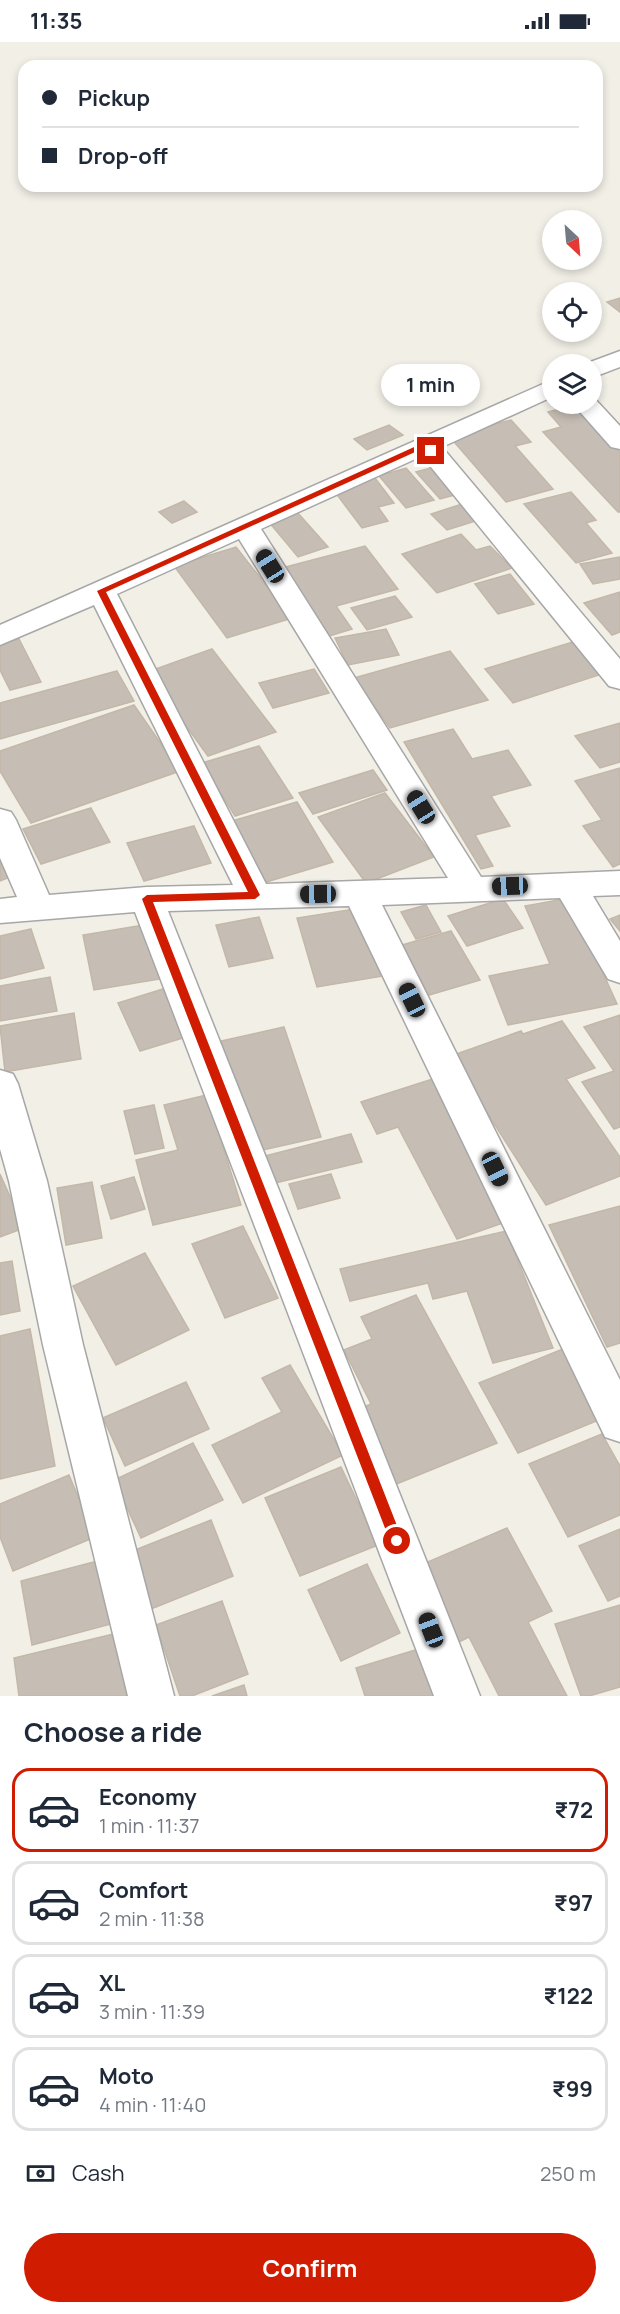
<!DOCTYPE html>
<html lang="en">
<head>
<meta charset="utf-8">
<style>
	:root { --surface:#fff; --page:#f6f6f7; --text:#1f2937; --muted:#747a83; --line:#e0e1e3; --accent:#d01c00 }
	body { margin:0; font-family:Manrope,sans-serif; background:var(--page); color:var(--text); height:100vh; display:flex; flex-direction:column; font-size:22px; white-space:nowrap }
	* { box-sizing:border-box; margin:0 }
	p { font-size:20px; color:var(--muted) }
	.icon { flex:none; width:33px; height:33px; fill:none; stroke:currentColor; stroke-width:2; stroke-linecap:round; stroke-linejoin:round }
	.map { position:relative; height:1654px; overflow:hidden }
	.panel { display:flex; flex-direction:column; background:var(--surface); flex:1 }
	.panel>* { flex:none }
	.guide { position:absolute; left:18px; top:18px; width:585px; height:132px; border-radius:18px; box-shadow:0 3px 9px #0003; display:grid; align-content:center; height:132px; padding:0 24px; background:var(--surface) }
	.needle { width:39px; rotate:154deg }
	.tools { position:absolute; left:542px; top:168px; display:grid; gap:12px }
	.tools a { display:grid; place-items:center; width:60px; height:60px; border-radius:50%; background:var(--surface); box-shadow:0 3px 9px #0003; font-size:30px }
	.end { position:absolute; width:27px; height:27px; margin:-14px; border:8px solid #d01c00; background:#fff; box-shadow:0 0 0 3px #fff }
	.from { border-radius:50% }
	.bubble { position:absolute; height:42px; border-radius:21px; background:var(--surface); box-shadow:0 3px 9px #0003; font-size:20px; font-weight:700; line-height:42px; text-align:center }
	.car { position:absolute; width:18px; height:36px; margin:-18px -9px; border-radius:8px; box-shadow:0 0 4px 2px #0007; background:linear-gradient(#222 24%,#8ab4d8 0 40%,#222 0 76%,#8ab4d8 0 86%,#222 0) }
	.guide b { display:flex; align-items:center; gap:21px; height:57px; font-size:22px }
	.guide b+b { border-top:2px solid var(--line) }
	.guide i { width:15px; height:15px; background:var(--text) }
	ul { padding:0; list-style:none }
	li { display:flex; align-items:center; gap:18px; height:84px; margin:0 12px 9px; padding:0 12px; border:3px solid var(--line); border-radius:18px }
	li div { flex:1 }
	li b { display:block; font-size:22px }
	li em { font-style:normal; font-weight:700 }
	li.active { border-color:var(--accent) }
	li>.icon { width:54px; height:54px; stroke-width:1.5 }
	h2 { padding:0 24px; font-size:27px; line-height:72px }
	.pay { display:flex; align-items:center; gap:15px; height:66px; padding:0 24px; font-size:22px }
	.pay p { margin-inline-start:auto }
	.button { display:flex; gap:12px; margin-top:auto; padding:12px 24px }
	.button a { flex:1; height:69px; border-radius:36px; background:var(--accent); color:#fff; font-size:24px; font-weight:700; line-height:69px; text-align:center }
	.status { display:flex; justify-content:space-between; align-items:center; height:42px; padding:0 30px; background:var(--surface); direction:ltr }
	.status svg { height:16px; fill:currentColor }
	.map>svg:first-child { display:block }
</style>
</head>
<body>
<div class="status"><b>11:35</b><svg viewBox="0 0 49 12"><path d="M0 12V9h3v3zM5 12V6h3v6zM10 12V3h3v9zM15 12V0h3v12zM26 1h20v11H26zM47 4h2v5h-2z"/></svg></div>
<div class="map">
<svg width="620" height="1654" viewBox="0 0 620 1654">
	<rect width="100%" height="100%" fill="#f1efe6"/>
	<g fill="#c6beb5" stroke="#c3b7a7" stroke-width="1.5">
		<polygon points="620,256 620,270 607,260"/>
		<polygon points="575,363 620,410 620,470 618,470 543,390 561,385 548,370"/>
		<polygon points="511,378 531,400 515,404 553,447 506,460 449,394"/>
		<polygon points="389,383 403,393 367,408 354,397"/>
		<polygon points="438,424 462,451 440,457 416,430"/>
		<polygon points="406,426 434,458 406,466 379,434"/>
		<polygon points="375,436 394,461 378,465 388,479 362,486 332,446"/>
		<polygon points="571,450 596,478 586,481 612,511 576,521 524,462"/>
		<polygon points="184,459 197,470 172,481 159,470"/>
		<polygon points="465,461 482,477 447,488 431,472"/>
		<polygon points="297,470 328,505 298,515 268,479"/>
		<polygon points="461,492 476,508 490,504 512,526 437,551 402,512"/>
		<polygon points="365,504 398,547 336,564 352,587 329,594 282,526"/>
		<polygon points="236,505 292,576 227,596 174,524"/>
		<polygon points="620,515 620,537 593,542 580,522"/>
		<polygon points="510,532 534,562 498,572 475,542"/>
		<polygon points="620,550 620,590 612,593 584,561"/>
		<polygon points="395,554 412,575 367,588 351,566"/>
		<polygon points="386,587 399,613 348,623 335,596"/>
		<polygon points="19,597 41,640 10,648 0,628 0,602"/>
		<polygon points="579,598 608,630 513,661 485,627"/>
		<polygon points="212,607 276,690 208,714 147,630"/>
		<polygon points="450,609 488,658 390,686 354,636"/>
		<polygon points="314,627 329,651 273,666 259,641"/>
		<polygon points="117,629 134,659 0,697 0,661"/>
		<polygon points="134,663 180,729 31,781 0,729 0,709"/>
		<polygon points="620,681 620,720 600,726 575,694"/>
		<polygon points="453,687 472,717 508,708 531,743 491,754 510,784 475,793 493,824 481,827 404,700"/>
		<polygon points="259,704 293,756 235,774 202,721"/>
		<polygon points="620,726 620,822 613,825 583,784 602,778 575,739"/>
		<polygon points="373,728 387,748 313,772 299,751"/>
		<polygon points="385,751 434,815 366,841 318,775"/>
		<polygon points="297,760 333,820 266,840 232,779"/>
		<polygon points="91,766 110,800 41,822 23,787"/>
		<polygon points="194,784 211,821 144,839 127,801"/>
		<polygon points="0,803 18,832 0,839"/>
		<polygon points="569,856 617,962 508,983 489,934 550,922 525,864"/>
		<polygon points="503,857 523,886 467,904 448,874"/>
		<polygon points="426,863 441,890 416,897 401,870"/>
		<polygon points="361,866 383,934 317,945 297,876"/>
		<polygon points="620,873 620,889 610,877"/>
		<polygon points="259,875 273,916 229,925 216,883"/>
		<polygon points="149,882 160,937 94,948 83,893"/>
		<polygon points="31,887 44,926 0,937 0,894"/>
		<polygon points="451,889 480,938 429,953 402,903"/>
		<polygon points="50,935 57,969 0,979 0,944"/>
		<polygon points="163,947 186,995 140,1009 118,961"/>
		<polygon points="74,971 81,1017 5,1030 0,984"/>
		<polygon points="620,973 620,1085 614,1087 582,1040 614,1029 584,985"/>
		<polygon points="562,979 595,1026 566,1037 620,1115 620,1134 546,1163 451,1014 521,989 523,992"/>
		<polygon points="284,985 321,1095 254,1110 221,999"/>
		<polygon points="436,1036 514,1177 457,1197 398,1085 377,1092 361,1060"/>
		<polygon points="207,1053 241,1163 153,1183 136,1118 178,1108 164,1063"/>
		<polygon points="154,1063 164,1106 135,1112 124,1069"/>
		<polygon points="351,1092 362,1120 275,1141 265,1114"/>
		<polygon points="0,1132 24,1186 0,1195"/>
		<polygon points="331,1132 340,1156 298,1167 289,1142"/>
		<polygon points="134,1135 145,1167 111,1177 101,1144"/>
		<polygon points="92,1140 102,1196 66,1203 57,1146"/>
		<polygon points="620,1164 620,1301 607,1305 549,1183"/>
		<polygon points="243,1184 278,1256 225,1276 192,1202"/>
		<polygon points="506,1189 553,1306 493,1321 467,1249 433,1257 428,1241 350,1259 340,1227"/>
		<polygon points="145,1211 189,1288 116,1323 73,1244"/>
		<polygon points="12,1219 20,1269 0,1273 0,1221"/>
		<polygon points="416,1253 497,1401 389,1445 352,1370 371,1362 344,1308 372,1297 361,1275"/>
		<polygon points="30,1287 55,1424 0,1437 0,1294"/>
		<polygon points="563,1307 604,1376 518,1411 479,1341"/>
		<polygon points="290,1323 343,1413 243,1461 212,1403 282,1370 262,1336"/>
		<polygon points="186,1340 209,1387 125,1424 103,1376"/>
		<polygon points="602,1392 620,1424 620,1473 568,1495 529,1422"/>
		<polygon points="193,1401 223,1458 141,1496 114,1438"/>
		<polygon points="341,1425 378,1503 300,1534 265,1456"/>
		<polygon points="69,1433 95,1495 13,1529 0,1495 0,1462"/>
		<polygon points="211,1478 233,1534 151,1567 130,1510"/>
		<polygon points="507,1486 552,1569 528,1580 567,1654 499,1654 469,1595 455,1602 416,1525"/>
		<polygon points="620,1487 620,1554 608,1559 579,1504"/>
		<polygon points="109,1516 122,1579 32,1603 21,1539"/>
		<polygon points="367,1522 400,1591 341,1619 308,1548"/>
		<polygon points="222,1559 248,1632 192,1654 180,1654 156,1583"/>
		<polygon points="620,1563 620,1645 589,1654 581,1654 555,1582"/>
		<polygon points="122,1590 133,1654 19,1654 14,1616"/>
		<polygon points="422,1606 439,1654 365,1654 356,1626"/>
		<polygon points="244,1643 247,1654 212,1654"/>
	</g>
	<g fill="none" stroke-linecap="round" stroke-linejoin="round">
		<defs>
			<g id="minor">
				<polygon points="620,309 620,325 591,336 591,322 585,322"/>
				<path d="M552,338V355L442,405L620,617V647L609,644L422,414L261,487L481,835L620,829V853L593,854L620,899V941L608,937L560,856L382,863L620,1338V1400L605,1395L349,864L168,869L480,1654H434L135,870L0,881V857L17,855L0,816V767L11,770L16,778L49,853L147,845L233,843L94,563L0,603V583ZM239,497L448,836L266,842L117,552Z"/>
				<polygon points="591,356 595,357 620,384 620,407 611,405 573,362 591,362"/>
				<polygon points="0,1028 13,1032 18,1042 47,1139 83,1303 174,1654 128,1654 43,1303 9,1139 0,1107"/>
			</g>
		</defs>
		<use href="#minor" stroke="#a7a7a7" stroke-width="3"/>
		<use href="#minor" fill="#fff" fill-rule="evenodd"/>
	</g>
	<polygon fill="#d01c00" points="423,401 428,401 433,411 428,411 424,406 106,550 260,853 255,857 153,860 403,1499 401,1503 397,1505 392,1503 390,1499 142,857 147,853 248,850 97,549"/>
</svg>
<div class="tools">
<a><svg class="needle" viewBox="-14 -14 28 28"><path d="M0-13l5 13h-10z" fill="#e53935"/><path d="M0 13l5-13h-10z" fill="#747a83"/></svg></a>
<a><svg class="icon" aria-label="locate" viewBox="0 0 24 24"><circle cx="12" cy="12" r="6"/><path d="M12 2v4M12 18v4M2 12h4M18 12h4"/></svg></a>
<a><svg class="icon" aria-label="layers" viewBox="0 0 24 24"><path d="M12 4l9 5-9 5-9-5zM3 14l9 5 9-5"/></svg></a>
</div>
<i class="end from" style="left:397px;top:1499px"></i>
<i class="end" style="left:431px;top:409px"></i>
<div class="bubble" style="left:381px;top:322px;width:99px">1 min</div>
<i class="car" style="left:270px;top:524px;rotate:328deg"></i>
<i class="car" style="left:421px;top:765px;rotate:328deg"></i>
<i class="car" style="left:510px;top:844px;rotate:268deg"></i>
<i class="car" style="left:318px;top:852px;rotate:269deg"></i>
<i class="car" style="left:412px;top:958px;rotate:334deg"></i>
<i class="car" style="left:495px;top:1127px;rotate:154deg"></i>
<i class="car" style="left:431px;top:1588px;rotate:339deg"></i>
<div class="guide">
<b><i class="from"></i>Pickup</b>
<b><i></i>Drop-off</b>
</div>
</div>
<section class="panel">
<h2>Choose a ride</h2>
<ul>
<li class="active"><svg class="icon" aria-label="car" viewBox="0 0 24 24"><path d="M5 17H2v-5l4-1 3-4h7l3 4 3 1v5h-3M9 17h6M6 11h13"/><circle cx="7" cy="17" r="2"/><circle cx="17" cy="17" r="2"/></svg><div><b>Economy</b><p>1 min · 11:37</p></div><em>₹72</em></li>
<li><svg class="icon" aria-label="car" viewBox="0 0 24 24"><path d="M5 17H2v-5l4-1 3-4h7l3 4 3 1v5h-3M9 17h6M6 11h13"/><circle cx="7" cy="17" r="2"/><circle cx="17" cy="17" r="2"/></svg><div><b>Comfort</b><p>2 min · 11:38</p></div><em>₹97</em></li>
<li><svg class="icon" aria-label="car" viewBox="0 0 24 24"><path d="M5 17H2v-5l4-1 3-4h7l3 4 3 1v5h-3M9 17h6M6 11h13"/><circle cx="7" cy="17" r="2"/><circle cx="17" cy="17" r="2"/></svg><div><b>XL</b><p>3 min · 11:39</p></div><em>₹122</em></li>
<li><svg class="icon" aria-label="car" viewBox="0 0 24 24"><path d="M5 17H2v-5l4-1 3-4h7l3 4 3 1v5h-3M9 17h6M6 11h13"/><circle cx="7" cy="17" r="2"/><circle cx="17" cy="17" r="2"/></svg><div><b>Moto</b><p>4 min · 11:40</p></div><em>₹99</em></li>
</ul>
<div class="pay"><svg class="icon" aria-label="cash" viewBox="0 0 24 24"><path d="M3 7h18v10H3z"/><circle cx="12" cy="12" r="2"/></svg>Cash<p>250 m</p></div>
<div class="button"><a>Confirm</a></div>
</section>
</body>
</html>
